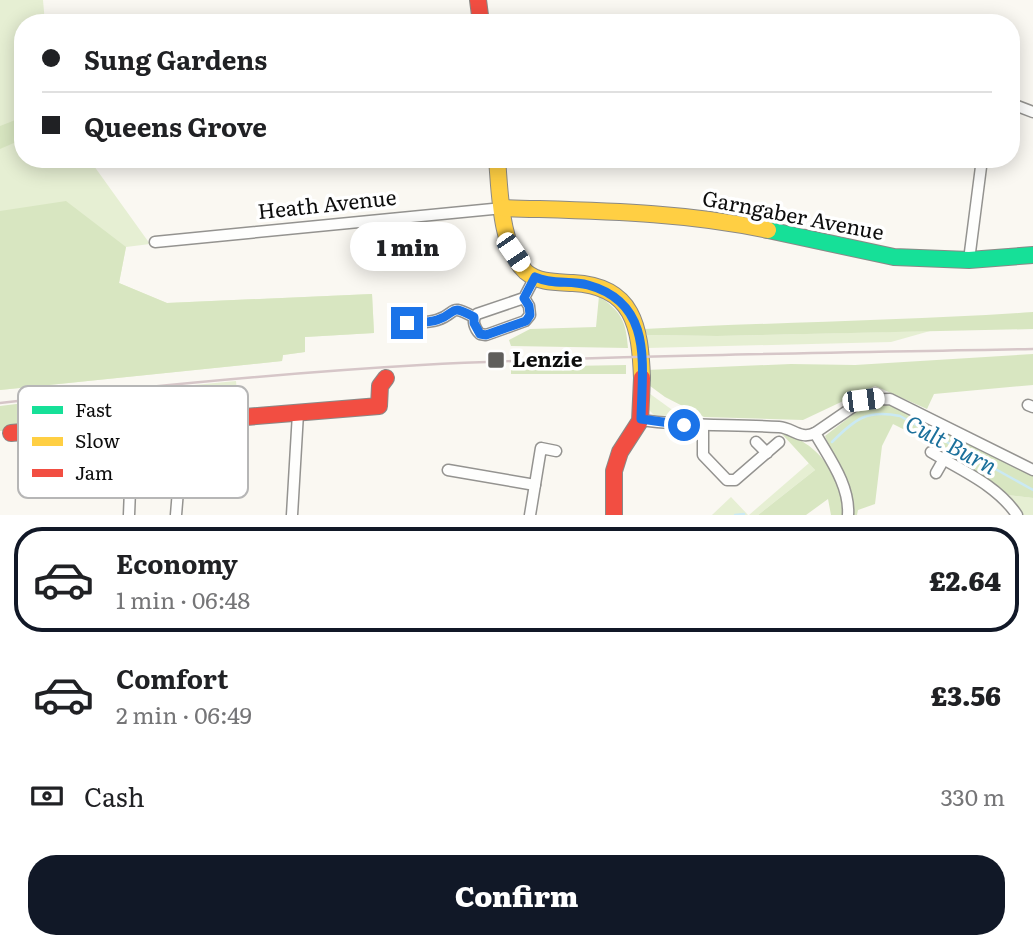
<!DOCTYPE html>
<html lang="en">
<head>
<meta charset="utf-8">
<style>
	:root { --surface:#fff; --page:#f6f6f6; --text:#202124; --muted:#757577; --line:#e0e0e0; --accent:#111827 }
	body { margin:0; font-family:Literata,serif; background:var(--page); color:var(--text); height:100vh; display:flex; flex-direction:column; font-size:26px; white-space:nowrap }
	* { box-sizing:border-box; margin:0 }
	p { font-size:23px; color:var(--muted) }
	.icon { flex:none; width:38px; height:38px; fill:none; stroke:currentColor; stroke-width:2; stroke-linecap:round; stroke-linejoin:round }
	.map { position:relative; height:515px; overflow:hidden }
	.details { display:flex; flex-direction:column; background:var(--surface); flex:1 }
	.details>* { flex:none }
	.hud { position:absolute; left:14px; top:14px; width:1006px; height:154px; border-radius:28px; box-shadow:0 4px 18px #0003; display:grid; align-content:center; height:154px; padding:0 28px; background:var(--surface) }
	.end { position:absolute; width:32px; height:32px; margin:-16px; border:9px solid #1a73e8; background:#fff; box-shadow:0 0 0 4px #fff }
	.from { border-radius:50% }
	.bubble { position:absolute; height:49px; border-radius:24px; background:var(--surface); box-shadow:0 4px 18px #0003; font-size:23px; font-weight:800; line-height:49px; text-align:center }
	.car { position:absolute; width:21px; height:42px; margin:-21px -10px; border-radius:9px; box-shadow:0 0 5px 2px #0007; background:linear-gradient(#fff 24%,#345 0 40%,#fff 0 76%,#345 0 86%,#fff 0) }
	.hud b { display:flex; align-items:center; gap:24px; height:66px; font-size:26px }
	.hud b+b { border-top:2px solid var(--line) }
	.hud i { width:18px; height:18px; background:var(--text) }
	ul { padding:12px 0 0; list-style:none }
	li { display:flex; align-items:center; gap:21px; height:105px; margin:0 14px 10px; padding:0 14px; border:4px solid transparent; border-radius:28px }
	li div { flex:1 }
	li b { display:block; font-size:26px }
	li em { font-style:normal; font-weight:800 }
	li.active { border-color:var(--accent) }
	li>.icon { width:63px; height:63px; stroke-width:1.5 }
	.pay { display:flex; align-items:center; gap:18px; height:77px; padding:0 28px; font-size:26px }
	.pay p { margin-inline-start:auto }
	.action { display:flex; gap:14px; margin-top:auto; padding:14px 28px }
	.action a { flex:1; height:80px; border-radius:28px; background:var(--accent); color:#fff; font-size:28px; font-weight:800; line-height:80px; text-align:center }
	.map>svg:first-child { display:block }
</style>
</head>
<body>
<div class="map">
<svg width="1033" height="515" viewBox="0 0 1033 515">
	<rect width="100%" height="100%" fill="#faf8f2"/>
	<g fill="#e6efd3">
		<polygon points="0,0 43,0 45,23 23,23 23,159 89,159 150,244 126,247 119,283 167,303 372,294 374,333 305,337 305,352 283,355 282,361 0,390"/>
		<polygon points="930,331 891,342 647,348 647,335 717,336"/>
		<polygon points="236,381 237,392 124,404 122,392"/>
		<polygon points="646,391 682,417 654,415 647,408"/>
		<polygon points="809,463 815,470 758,515 749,515"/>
		<polygon points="1007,495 1033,498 1033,515 1023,515"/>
		<polygon points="731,497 748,515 712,515"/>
	</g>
	<g fill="#d8e6c1">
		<polygon points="23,117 23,139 0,149 0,126"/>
		<polygon points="66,201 126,247 119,283 167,303 372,294 374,333 305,337 305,352 283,355 282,361 0,390 0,211"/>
		<path d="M599,296C621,312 626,320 628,348L511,346L509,340L530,329L596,327Z"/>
		<path d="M1033,312V329L717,336L647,335L644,329C774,322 903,321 1033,312Z"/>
		<polygon points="1033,354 1033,385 934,394 927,409 875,386 803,420 704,417 665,397 646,383 646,370 791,364 855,365"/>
		<polygon points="626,365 626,374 511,374 511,367"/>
		<polygon points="122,391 125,419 0,431 0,406"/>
		<path d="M885,402L1033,475V498L1007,495L981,475L934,448L929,442L893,424L882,446L875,504L858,510L857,515H831L828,499L806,515H758L815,470L782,434C798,436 816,449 825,462L834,458L825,436L865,405Z"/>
	</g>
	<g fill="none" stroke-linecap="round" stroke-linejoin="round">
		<g stroke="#cae9f3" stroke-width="2.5">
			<path d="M832,442C855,419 867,409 900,416L1033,490"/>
			<polyline points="735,515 744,514"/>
		</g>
		<defs>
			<g id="street">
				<polyline points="1012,104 1033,112"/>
				<polyline points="155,242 503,208"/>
				<polyline points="969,260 982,159"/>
				<path d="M524,298L529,306L530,315L525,321L486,335L480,334C475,329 471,320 477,314L524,298L535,277"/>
				<path d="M407,323C417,322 428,323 437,320C459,313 447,303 474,317"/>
				<polyline points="1028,405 1033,407"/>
				<path d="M641,420C689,427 731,424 779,427C793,428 800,440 815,433C829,458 850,485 848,515"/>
				<polyline points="126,423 126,459 131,464 129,515"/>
				<polyline points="703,426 703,455 727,480 735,480 779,442"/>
				<polyline points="815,433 863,400 890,399 1033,470"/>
				<polyline points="756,442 767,453"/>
				<path d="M931,452C961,470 997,485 1017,515"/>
				<polyline points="131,464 138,451 164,431"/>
				<polyline points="448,470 535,485"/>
				<polyline points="936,473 944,459"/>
				<polyline points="176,515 179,478"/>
				<polyline points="292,515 298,413"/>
				<polyline points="530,515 541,448 556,451"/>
			</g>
			<polyline id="fast" points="768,230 894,257 969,260 1033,255"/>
			<g id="slow">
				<path d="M497,159C500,192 500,248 526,272C539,283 557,282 573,283C634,286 640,327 642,378"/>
				<path d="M503,208C592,211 680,211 768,230"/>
			</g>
			<g id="jam">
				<polyline points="478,0 481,23"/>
				<polyline points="11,433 126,423 164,431 185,422 379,406 380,386 386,378"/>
				<polyline points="614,515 614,471 620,452 640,421 642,378"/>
			</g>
		</defs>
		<use href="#street" stroke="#949390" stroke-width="13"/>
		<use href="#fast" stroke="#8a8987" stroke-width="18"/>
		<use href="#slow" stroke="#8a8987" stroke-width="18"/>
		<use href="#jam" stroke="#8a8987" stroke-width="18"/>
		<use href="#street" stroke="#fefefd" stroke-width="10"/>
		<use href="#fast" stroke="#16e098" stroke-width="16"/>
		<use href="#slow" stroke="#ffcf43" stroke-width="16"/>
		<use href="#jam" stroke="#f24e42" stroke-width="16"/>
		<path stroke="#d6c6c8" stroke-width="2.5" d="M0,403C140,387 280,373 421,365C624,355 829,353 1033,349"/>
	</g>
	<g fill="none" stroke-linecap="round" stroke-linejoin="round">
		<path stroke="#1a73e8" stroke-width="9" d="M407,323C417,322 428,323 437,320C459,313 447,303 474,317V323L480,334L486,335L526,321L530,315L529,306L524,298L535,277C552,285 570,280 588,285C654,303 642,365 641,419L684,425"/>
	</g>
	<rect fill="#605f5d" stroke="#fff" stroke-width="2.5" x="487" y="351" width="18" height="18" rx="3.5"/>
	<g text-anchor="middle" stroke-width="7" stroke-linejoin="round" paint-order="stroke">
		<g font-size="21" fill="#0d0d0d" stroke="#fff">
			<text transform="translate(327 205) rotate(-6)" y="7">Heath Avenue</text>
			<text transform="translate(793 216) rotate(11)" y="7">Garngaber Avenue</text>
		</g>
		<g font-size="21" font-weight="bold" fill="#0d0d0d" stroke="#fff" text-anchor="start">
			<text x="512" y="367">Lenzie</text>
		</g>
		<g font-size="23" font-style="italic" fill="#1b709b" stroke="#fff">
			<text transform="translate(951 445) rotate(28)" y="8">Cult Burn</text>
		</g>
	</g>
	<rect x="18" y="386" width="230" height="112" rx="10" fill="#fff" stroke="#b6b6b6" stroke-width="2"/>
	<rect x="32" y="406" width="31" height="8" fill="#16e098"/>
	<rect x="32" y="437" width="31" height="9" fill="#ffcf43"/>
	<rect x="32" y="469" width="31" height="8" fill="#f24e42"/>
	<g font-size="19" fill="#0d0d0d">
		<text x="75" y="417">Fast</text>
		<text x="75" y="448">Slow</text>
		<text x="75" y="480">Jam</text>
	</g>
</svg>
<i class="end from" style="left:684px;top:425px"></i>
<i class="end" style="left:407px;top:323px"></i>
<div class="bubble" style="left:350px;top:222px;width:116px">1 min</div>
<i class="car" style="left:513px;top:252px;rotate:146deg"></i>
<i class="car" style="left:863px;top:400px;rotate:83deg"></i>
<div class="hud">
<b><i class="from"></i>Sung Gardens</b>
<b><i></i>Queens Grove</b>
</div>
</div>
<section class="details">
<ul>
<li class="active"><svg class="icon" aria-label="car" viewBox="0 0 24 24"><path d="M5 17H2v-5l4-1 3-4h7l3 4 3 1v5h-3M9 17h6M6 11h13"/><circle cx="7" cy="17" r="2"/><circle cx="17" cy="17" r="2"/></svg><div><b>Economy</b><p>1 min · 06:48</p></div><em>£2.64</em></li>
<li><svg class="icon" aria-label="car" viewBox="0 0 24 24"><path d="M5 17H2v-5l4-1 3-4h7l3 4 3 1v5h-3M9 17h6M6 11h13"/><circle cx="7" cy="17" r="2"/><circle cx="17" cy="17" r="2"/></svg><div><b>Comfort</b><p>2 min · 06:49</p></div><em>£3.56</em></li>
</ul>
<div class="pay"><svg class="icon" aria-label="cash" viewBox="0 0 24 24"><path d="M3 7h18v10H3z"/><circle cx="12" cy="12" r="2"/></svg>Cash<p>330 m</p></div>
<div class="action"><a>Confirm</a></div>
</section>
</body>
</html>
